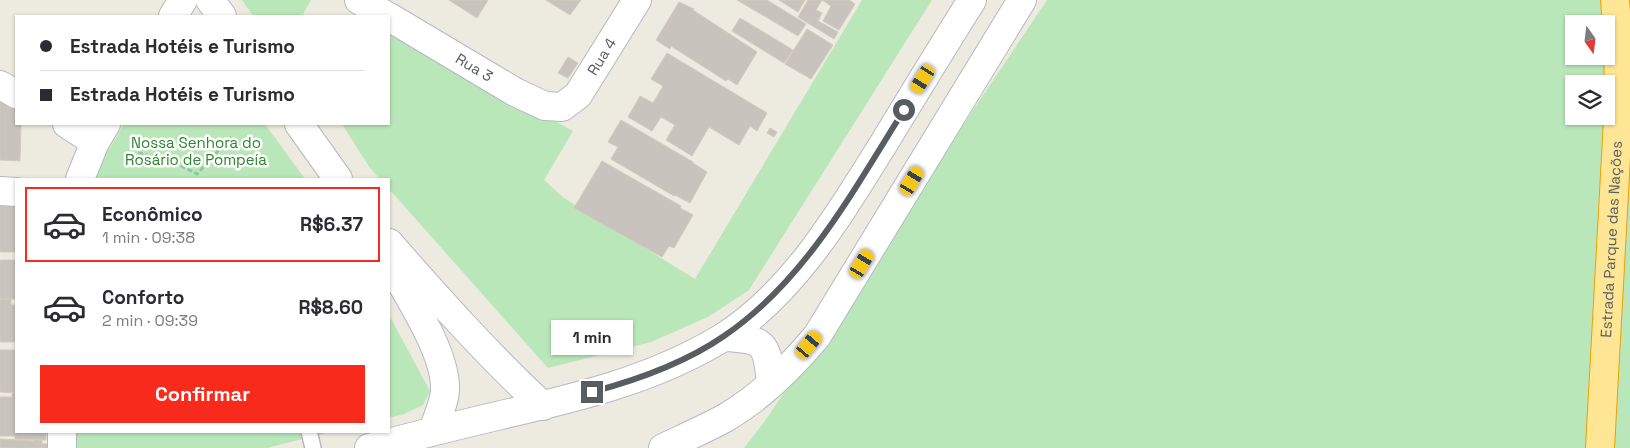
<!DOCTYPE html>
<html lang="pt">
<head>
<meta charset="utf-8">
<style>
	:root { --surface:#fff; --page:#f7f7f7; --text:#2b2b33; --muted:#7c7c81; --line:#e1e1e2; --accent:#f72a1c }
	body { margin:0; font-family:"Space Grotesk",sans-serif; background:var(--page); color:var(--text); height:100vh; display:flex; flex-direction:column; font-size:19px; white-space:nowrap }
	* { box-sizing:border-box; margin:0 }
	p { font-size:16px; color:var(--muted) }
	.icon { flex:none; width:28px; height:28px; fill:none; stroke:currentColor; stroke-width:2; stroke-linecap:round; stroke-linejoin:round }
	.map { position:relative; flex:1; overflow:hidden }
	.details { position:absolute; left:15px; top:178px; width:375px; height:255px; display:flex; flex-direction:column; background:var(--surface); border-radius:0px; box-shadow:0 1px 4px #0004 }
	.details>* { flex:none }
	.banner { position:absolute; left:15px; top:15px; width:375px; height:110px; border-radius:0px; box-shadow:0 1px 4px #0004; display:grid; align-content:center; height:110px; padding:0 25px; background:var(--surface) }
	.needle { width:32px; rotate:166deg }
	.tools { position:absolute; left:1565px; top:15px; display:grid; gap:10px }
	.tools a { display:grid; place-items:center; width:50px; height:50px; border-radius:0px; background:var(--surface); box-shadow:0 1px 4px #0004; font-size:25px }
	.end { position:absolute; width:22px; height:22px; margin:-11px; border:6px solid #585d62; background:#fff; box-shadow:0 0 0 2px #fff }
	.from { border-radius:50% }
	.bubble { position:absolute; height:35px; border-radius:0px; background:var(--surface); box-shadow:0 1px 4px #0004; font-size:16px; font-weight:600; line-height:35px; text-align:center }
	.car { position:absolute; width:15px; height:30px; margin:-15px -8px; border-radius:6px; box-shadow:0 0 4px 1px #0007; background:linear-gradient(#f5c518 24%,#345 0 40%,#f5c518 0 76%,#345 0 86%,#f5c518 0) }
	.banner b { display:flex; align-items:center; gap:18px; height:48px; font-size:19px }
	.banner b+b { border-top:1px solid var(--line) }
	.banner i { width:12px; height:12px; background:var(--text) }
	ul { padding:9px 0 0; list-style:none }
	li { display:flex; align-items:center; gap:15px; height:75px; margin:0 10px 8px; padding:0 15px; border:2px solid transparent; border-radius:0px }
	li div { flex:1 }
	li b { display:block; font-size:19px }
	li em { font-style:normal; font-weight:600 }
	li.active { border-color:var(--accent) }
	li>.icon { width:45px; height:45px; stroke-width:1.5 }
	.cta { display:flex; gap:10px; margin-top:auto; padding:10px 25px }
	.cta a { flex:1; height:58px; border-radius:0px; background:var(--accent); color:#fff; font-size:20px; font-weight:600; line-height:58px; text-align:center }
	.map>svg:first-child { display:block }
</style>
</head>
<body>
<div class="map">
<svg width="1630" height="448" viewBox="0 0 1630 448">
	<rect width="100%" height="100%" fill="#edeadf"/>
	<g fill="#bae7b9" fill-rule="evenodd">
		<polygon points="242,0 311,0 302,16 253,16"/>
		<polygon points="862,0 932,0 749,290 708,317 651,342 548,368 389,189 389,179 380,179 370,168 342,124 389,124 389,28 573,131 544,180 564,198 695,279"/>
		<path d="M1047,0H1630V448H744L767,418ZM1574,24H1606V56H1574ZM1574,84H1606V116H1574Z"/>
		<polygon points="124,124 265,124 305,179 91,179"/>
		<polygon points="389,315 430,391 423,405 404,414 389,418"/>
		<polygon points="74,431 334,431 267,448 74,448"/>
	</g>
	<g fill="#c8c4bd" stroke="#d2cbbd">
		<polygon points="449,0 488,0 477,18"/>
		<polygon points="546,0 581,0 570,15"/>
		<polygon points="737,0 767,0 806,24 798,36"/>
		<polygon points="779,0 805,0 798,12"/>
		<polygon points="808,0 849,0 855,4 839,30 823,21 831,6 822,0 816,10 822,13 818,21 838,32 834,39 798,17"/>
		<polygon points="679,2 694,9 693,10 757,52 737,85 728,79 726,81 671,46 670,49 656,40"/>
		<polygon points="740,18 793,50 784,63 732,31"/>
		<polygon points="807,29 833,45 811,79 785,64"/>
		<polygon points="667,53 767,113 757,131 750,126 739,145 709,127 692,156 666,140 675,125 661,117 652,131 628,117 640,96 653,103 663,86 651,79"/>
		<polygon points="568,57 578,63 568,78 558,73"/>
		<polygon points="0,89 16,100 16,124 21,124 20,161 0,160"/>
		<polygon points="621,120 693,162 693,163 707,172 690,203 675,195 674,196 611,159 618,147 608,142"/>
		<polygon points="770,128 777,132 774,137 767,133"/>
		<polygon points="602,161 681,206 680,208 693,215 674,248 669,246 662,257 574,208"/>
		<polygon points="14,205 16,205 16,252 0,252 0,206 14,206"/>
		<rect x="0" y="260" width="16" height="39"/>
		<polygon points="0,299 11,299 11,305 16,305 16,342 0,342"/>
		<polygon points="0,350 16,350 16,393 0,392"/>
		<polygon points="12,393 16,393 16,431 46,431 46,440 15,439 15,436 0,436 0,397 12,397"/>
		<polygon points="0,439 34,441 33,440 42,440 42,444 48,444 48,448 0,448"/>
	</g>
	<g fill="none" stroke-linecap="round" stroke-linejoin="round">
		<defs>
			<polyline id="service" points="309,431 313,448"/>
			<g id="minor">
				<polyline points="359,0 387,16"/>
				<polyline points="173,16 183,0"/>
				<path id="s1" d="M389,17L515,92L545,106L562,107L578,95L637,0"/>
				<polyline points="0,85 16,94"/>
				<polyline points="67,124 95,142"/>
				<polyline points="80,179 95,142 106,124"/>
				<polyline points="0,191 16,192"/>
				<polyline points="62,448 62,431"/>
			</g>
			<g id="tertiary">
				<polyline points="210,0 222,16"/>
				<polyline points="299,124 338,179"/>
				<path d="M389,243C438,299 488,355 543,406"/>
				<path d="M389,261C407,295 447,353 445,391C444,404 437,418 433,431"/>
			</g>
			<g id="secondary">
				<path d="M724,337C765,339 767,343 771,383"/>
				<path d="M369,448C411,437 454,426 497,416C575,398 653,380 722,338C793,294 841,212 884,143C913,95 942,48 972,0"/>
				<path d="M663,448C684,438 705,429 725,418C760,398 791,367 817,336L1022,0"/>
			</g>
			<g id="trunk">
				<path id="s2" d="M1600,448L1619,102L1618,40L1615,0"/>
			</g>
		</defs>
		<use href="#service" stroke="#b5b9be" stroke-width="18"/>
		<use href="#minor" stroke="#b5b9be" stroke-width="30"/>
		<use href="#tertiary" stroke="#b5b9be" stroke-width="30"/>
		<use href="#secondary" stroke="#b5bac0" stroke-width="30"/>
		<use href="#trunk" stroke="#eda000" stroke-width="30"/>
		<polyline stroke="#92c8a1" stroke-width="3" stroke-dasharray="5 2.5" stroke-linecap="butt" points="138,153 170,160 197,174 231,137"/>
		<use href="#service" stroke="#fff" stroke-width="15"/>
		<use href="#minor" stroke="#fff" stroke-width="28"/>
		<use href="#tertiary" stroke="#fff" stroke-width="28"/>
		<use href="#secondary" stroke="#fff" stroke-width="28"/>
		<use href="#trunk" stroke="#ffe694" stroke-width="28"/>
	</g>
	<g fill="none" stroke-linecap="round" stroke-linejoin="round">
		<path stroke="#585d62" stroke-width="6" d="M592,392C637,380 685,363 724,336C805,281 853,191 904,110"/>
	</g>
	<g text-anchor="middle" stroke-width="5" stroke-linejoin="round" paint-order="stroke">
		<g font-size="15" fill="#585d62" stroke="#fff">
			<text dy="5" stroke="none"><textPath href="#s1" startOffset="262">Rua 4</textPath></text>
			<text dy="5" stroke="none"><textPath href="#s1" startOffset="99">Rua 3</textPath></text>
			<text dy="5" stroke="none"><textPath href="#s2" startOffset="209">Estrada Parque das Nações</textPath></text>
		</g>
		<g font-size="15" fill="#2e8530" stroke="#fff">
			<text x="196" y="148">Nossa Senhora do<tspan x="196" dy="17">Rosário de Pompeía</tspan></text>
		</g>
	</g>
</svg>
<div class="tools">
<a><svg class="needle" viewBox="-14 -14 28 28"><path d="M0-13l5 13h-10z" fill="#e53935"/><path d="M0 13l5-13h-10z" fill="#7c7c81"/></svg></a>
<a><svg class="icon" aria-label="layers" viewBox="0 0 24 24"><path d="M12 4l9 5-9 5-9-5zM3 14l9 5 9-5"/></svg></a>
</div>
<i class="end from" style="left:904px;top:110px"></i>
<i class="end" style="left:592px;top:392px"></i>
<div class="bubble" style="left:551px;top:320px;width:82px">1 min</div>
<i class="car" style="left:923px;top:79px;rotate:212deg"></i>
<i class="car" style="left:912px;top:181px;rotate:31deg"></i>
<i class="car" style="left:862px;top:264px;rotate:31deg"></i>
<i class="car" style="left:809px;top:345px;rotate:40deg"></i>
<div class="banner">
<b><i class="from"></i>Estrada Hotéis e Turismo</b>
<b><i></i>Estrada Hotéis e Turismo</b>
</div>
<section class="details">
<ul>
<li class="active"><svg class="icon" aria-label="car" viewBox="0 0 24 24"><path d="M5 17H2v-5l4-1 3-4h7l3 4 3 1v5h-3M9 17h6M6 11h13"/><circle cx="7" cy="17" r="2"/><circle cx="17" cy="17" r="2"/></svg><div><b>Econômico</b><p>1 min · 09:38</p></div><em>R$6.37</em></li>
<li><svg class="icon" aria-label="car" viewBox="0 0 24 24"><path d="M5 17H2v-5l4-1 3-4h7l3 4 3 1v5h-3M9 17h6M6 11h13"/><circle cx="7" cy="17" r="2"/><circle cx="17" cy="17" r="2"/></svg><div><b>Conforto</b><p>2 min · 09:39</p></div><em>R$8.60</em></li>
</ul>
<div class="cta"><a>Confirmar</a></div>
</section>
</div>
</body>
</html>
